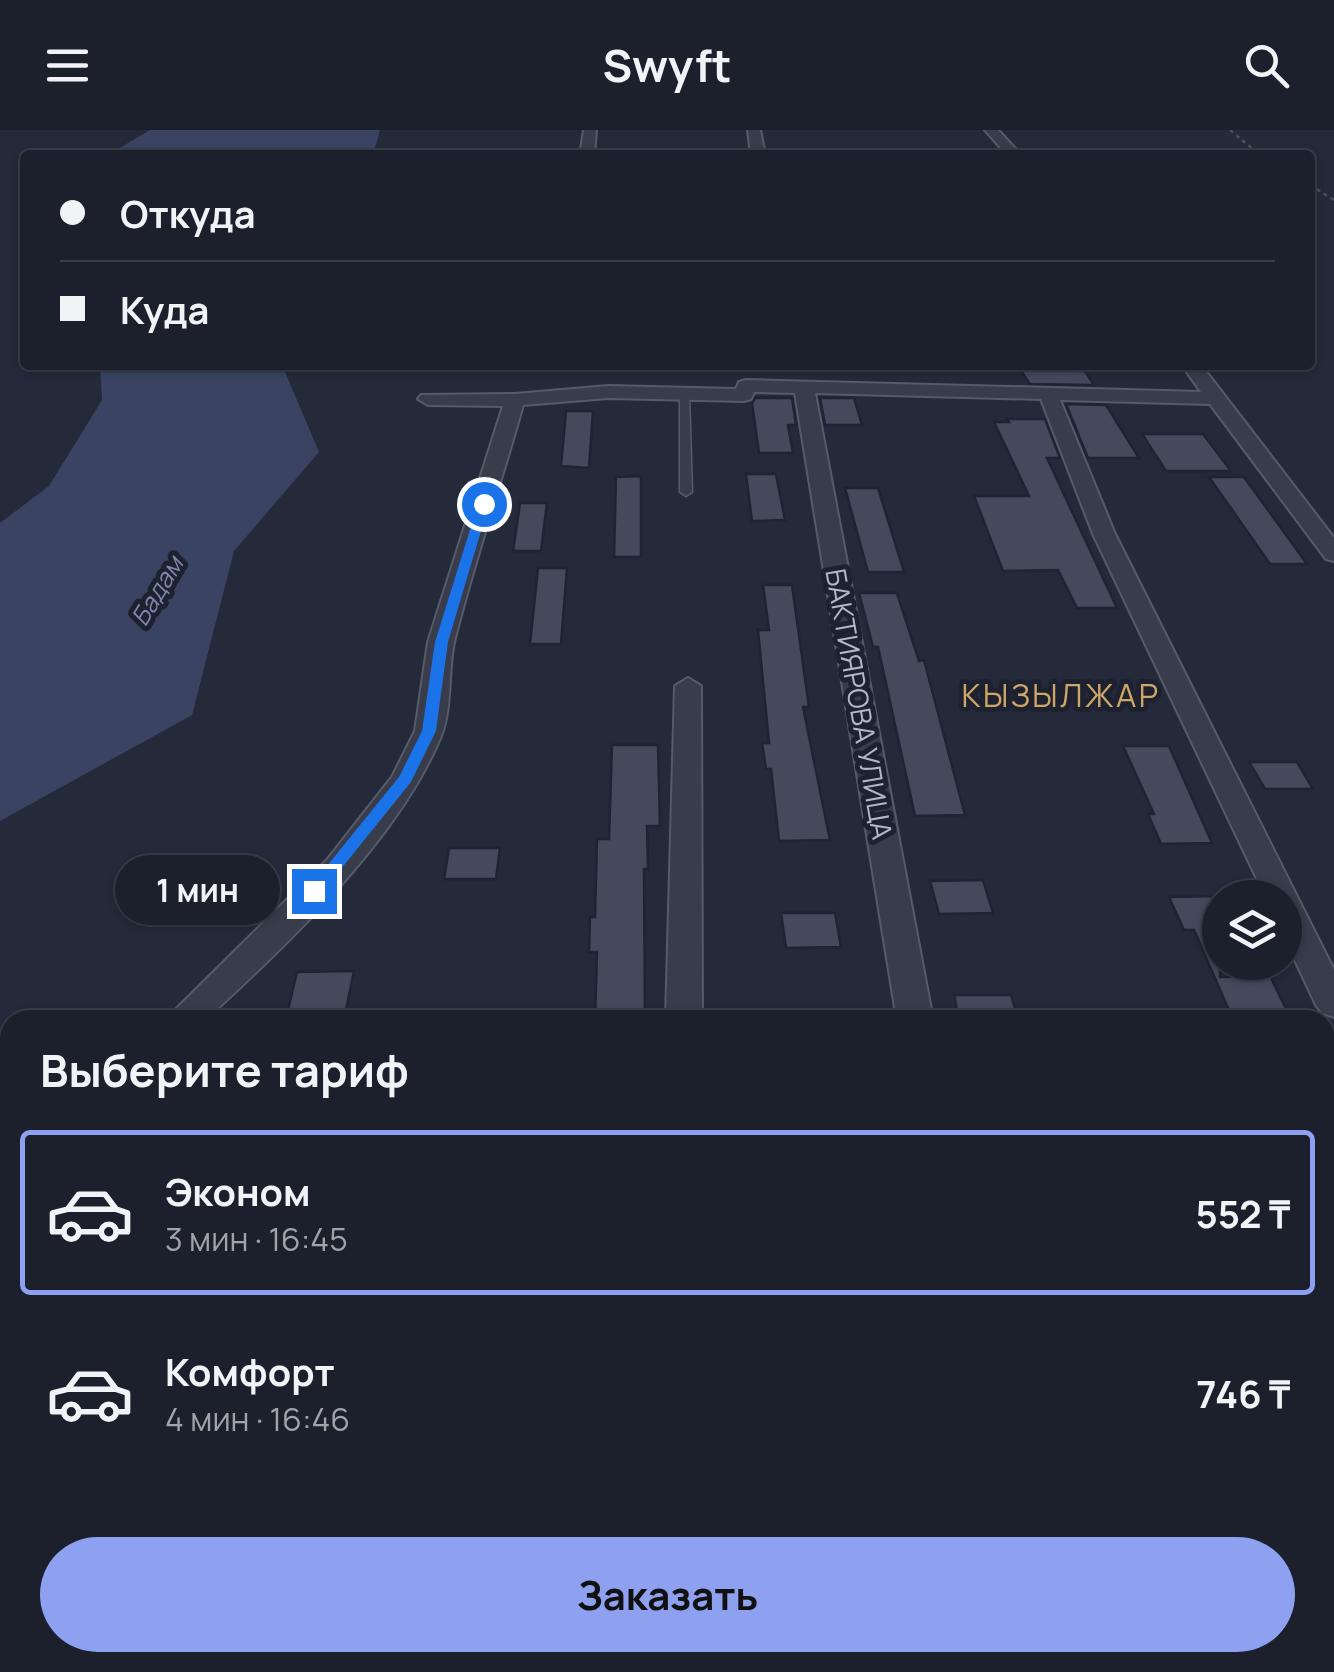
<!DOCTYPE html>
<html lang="ru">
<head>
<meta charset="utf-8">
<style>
	:root { --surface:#1b202c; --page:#282d38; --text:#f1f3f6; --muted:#a0a3a9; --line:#393e48; --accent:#8ea1f1 }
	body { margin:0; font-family:Manrope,sans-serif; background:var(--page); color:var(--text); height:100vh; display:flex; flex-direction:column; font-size:38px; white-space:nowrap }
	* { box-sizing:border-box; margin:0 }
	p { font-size:32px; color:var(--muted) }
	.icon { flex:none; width:55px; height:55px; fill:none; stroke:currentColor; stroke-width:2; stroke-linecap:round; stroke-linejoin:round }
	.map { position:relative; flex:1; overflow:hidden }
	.panel { position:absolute; left:0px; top:880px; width:1335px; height:662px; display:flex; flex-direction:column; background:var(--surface); border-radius:30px 30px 0 0; box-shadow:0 2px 8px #0004,0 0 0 2px var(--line) }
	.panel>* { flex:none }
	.hud { position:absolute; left:20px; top:20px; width:1295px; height:220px; border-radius:10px; box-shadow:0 2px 8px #0004,0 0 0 2px var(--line); display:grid; align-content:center; height:220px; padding:0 40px; background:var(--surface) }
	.buttons { position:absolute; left:1202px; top:750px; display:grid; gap:20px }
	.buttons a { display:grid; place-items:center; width:100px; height:100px; border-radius:50%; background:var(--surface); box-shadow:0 2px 8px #0004,0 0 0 2px var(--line); font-size:50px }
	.end { position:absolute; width:45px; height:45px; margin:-22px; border:12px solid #1a73e8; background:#fff; box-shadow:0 0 0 5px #fff }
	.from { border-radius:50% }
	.bubble { position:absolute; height:70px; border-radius:35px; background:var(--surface); box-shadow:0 2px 8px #0004,0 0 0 2px var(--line); font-size:32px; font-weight:700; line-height:70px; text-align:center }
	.hud b { display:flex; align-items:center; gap:35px; height:95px; font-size:38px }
	.hud b+b { border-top:2px solid var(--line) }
	.hud i { width:25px; height:25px; background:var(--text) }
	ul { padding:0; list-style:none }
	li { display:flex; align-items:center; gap:30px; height:165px; margin:0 20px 15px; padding:0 20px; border:5px solid transparent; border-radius:10px }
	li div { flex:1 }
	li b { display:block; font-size:38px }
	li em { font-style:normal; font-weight:700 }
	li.current { border-color:var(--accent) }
	li>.icon { width:90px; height:90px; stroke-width:1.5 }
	h2 { padding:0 40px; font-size:45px; line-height:120px }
	.button { display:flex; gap:20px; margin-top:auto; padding:20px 40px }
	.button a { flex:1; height:115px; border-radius:60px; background:var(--accent); color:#111; font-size:40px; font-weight:700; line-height:115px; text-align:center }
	header { display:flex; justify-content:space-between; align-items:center; height:130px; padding:0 40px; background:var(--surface); font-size:45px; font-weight:700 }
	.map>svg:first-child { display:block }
</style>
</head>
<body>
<header><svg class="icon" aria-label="menu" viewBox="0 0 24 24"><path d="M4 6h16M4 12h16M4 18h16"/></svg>Swyft<svg class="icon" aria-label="search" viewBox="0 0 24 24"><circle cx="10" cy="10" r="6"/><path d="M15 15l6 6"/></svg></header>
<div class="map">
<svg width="1334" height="1542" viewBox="0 0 1334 1542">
	<rect width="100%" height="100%" fill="#242a3a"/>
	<g fill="#3a4462">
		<polygon points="150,0 380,0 373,25 108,25"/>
		<polygon points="100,235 282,235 319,322 234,421 192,585 0,691 0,393 49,356 102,270"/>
	</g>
	<g fill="#44495c" stroke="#1f2332" stroke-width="2.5">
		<polygon points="1051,240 1085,241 1094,255 1030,254 1021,241"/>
		<polygon points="755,268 792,268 796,295 788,295 793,323 759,323 752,273"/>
		<polygon points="820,268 854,268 862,295 825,295"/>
		<polygon points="1066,274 1106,275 1139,328 1088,328"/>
		<polygon points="566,281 593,281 589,338 561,336"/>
		<polygon points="1007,289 1045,289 1060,328 1047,328 1117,478 1077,478 1058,440 1003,441 974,366 1029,366 994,292 1009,292"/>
		<polygon points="1142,304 1203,304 1231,341 1166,341"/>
		<polygon points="746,344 776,344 785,390 752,391"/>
		<polygon points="641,346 641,427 614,427 616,347"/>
		<polygon points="1209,347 1244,347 1307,434 1270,434"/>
		<polygon points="845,358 878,358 904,442 868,442"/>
		<polygon points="520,373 547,373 541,421 513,421"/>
		<polygon points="538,438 567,438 561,514 530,514"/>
		<polygon points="763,455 792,455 809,577 803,577 830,710 779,711 771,639 766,639 762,613 769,613 758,500 769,500"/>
		<polygon points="859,463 897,463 919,531 924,530 965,685 915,686 878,517 873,517"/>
		<polygon points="612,615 658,615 660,696 647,696 648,739 644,739 645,890 595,890 597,822 589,822 590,787 595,787 597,709 609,709"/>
		<polygon points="1123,616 1169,616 1212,713 1161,714 1148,684 1154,684"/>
		<polygon points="1249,632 1297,632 1313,659 1265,659"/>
		<polygon points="449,718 500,718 496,749 444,749"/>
		<polygon points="983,750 993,783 939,784 930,751"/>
		<polygon points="1220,766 1220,847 1270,846 1289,885 1231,885 1194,800 1184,800 1169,767"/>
		<polygon points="781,783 835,783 841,817 786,818"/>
		<polygon points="354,841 346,880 288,880 297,842"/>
		<polygon points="954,865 1011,865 1018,890 959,890"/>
	</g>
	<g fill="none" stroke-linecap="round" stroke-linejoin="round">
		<defs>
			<polygon id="lane" points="680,262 689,264 692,362 686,366 680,362"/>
			<g id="street">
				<polygon points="584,0 596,0 594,25 580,25"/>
				<polygon points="748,0 760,0 765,25 751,25"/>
				<polygon points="985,0 998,0 1021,25 1007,25"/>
				<path d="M1182,235H1201L1334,408V431L1326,429L1210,274L1060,270L1115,404L1334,840V887L1322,883L1316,875L1285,809V768H1266L1093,404L1041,269L815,263L933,890H897L795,263L754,262L751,269L744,271L608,268L523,275C501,353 475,430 455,508C447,539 453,576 441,606C399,709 287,815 205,890H165L327,730L392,647L415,601L428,512L503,276L428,275L418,269L421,265L515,264L608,256L736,259L739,252L746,250L1201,262Z"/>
				<polygon points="688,548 701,556 702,890 666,890 675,556"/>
				<polygon points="10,1033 10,1069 0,1072 0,1036"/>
				<polygon points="1325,1470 1334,1471 1334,1523 1325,1522"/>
			</g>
		</defs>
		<use href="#lane" stroke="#565a69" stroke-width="3"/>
		<use href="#street" stroke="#565a69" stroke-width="4"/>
		<g stroke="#445259" stroke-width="2.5" stroke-dasharray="4 4" stroke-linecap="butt">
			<polyline points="1230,0 1260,25"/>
			<polyline points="1310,55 1334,70"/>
		</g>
		<use href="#lane" fill="#383c4b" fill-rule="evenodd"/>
		<use href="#street" fill="#383c4b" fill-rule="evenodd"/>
	</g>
	<polygon fill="#1a73e8" points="484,370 489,374 448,512 436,601 411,652 320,765 309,765 309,758 399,647 422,601 435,512 478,374"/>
	<g text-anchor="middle" stroke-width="10" stroke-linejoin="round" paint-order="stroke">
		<g font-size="25" font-style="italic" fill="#7c88ac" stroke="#1d2130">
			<text transform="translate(157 461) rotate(-59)" y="9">Бадам</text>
		</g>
		<g font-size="28" fill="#b3b7c6" stroke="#1d2130">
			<text transform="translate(859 574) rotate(80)" y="10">БАКТИЯРОВА УЛИЦА</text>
		</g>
		<g font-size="32" letter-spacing="2.5" fill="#cda767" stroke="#1d2130">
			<text x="1061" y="577">КЫЗЫЛЖАР</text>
		</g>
	</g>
</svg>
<div class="buttons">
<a><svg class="icon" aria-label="layers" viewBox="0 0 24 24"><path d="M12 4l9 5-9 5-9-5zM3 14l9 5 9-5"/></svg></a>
</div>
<i class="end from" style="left:484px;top:374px"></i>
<i class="end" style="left:314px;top:761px"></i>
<div class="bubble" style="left:115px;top:725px;width:165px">1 мин</div>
<div class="hud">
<b><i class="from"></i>Откуда</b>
<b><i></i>Куда</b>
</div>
<section class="panel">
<h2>Выберите тариф</h2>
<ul>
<li class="current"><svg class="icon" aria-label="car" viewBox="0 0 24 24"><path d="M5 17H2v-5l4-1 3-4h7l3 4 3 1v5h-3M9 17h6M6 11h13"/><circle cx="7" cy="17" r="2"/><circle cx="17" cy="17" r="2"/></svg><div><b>Эконом</b><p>3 мин · 16:45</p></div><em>552 ₸</em></li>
<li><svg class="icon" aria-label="car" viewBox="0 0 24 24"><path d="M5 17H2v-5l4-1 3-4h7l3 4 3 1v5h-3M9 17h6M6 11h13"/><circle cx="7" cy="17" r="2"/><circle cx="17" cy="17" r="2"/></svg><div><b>Комфорт</b><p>4 мин · 16:46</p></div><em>746 ₸</em></li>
</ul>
<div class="button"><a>Заказать</a></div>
</section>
</div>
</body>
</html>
